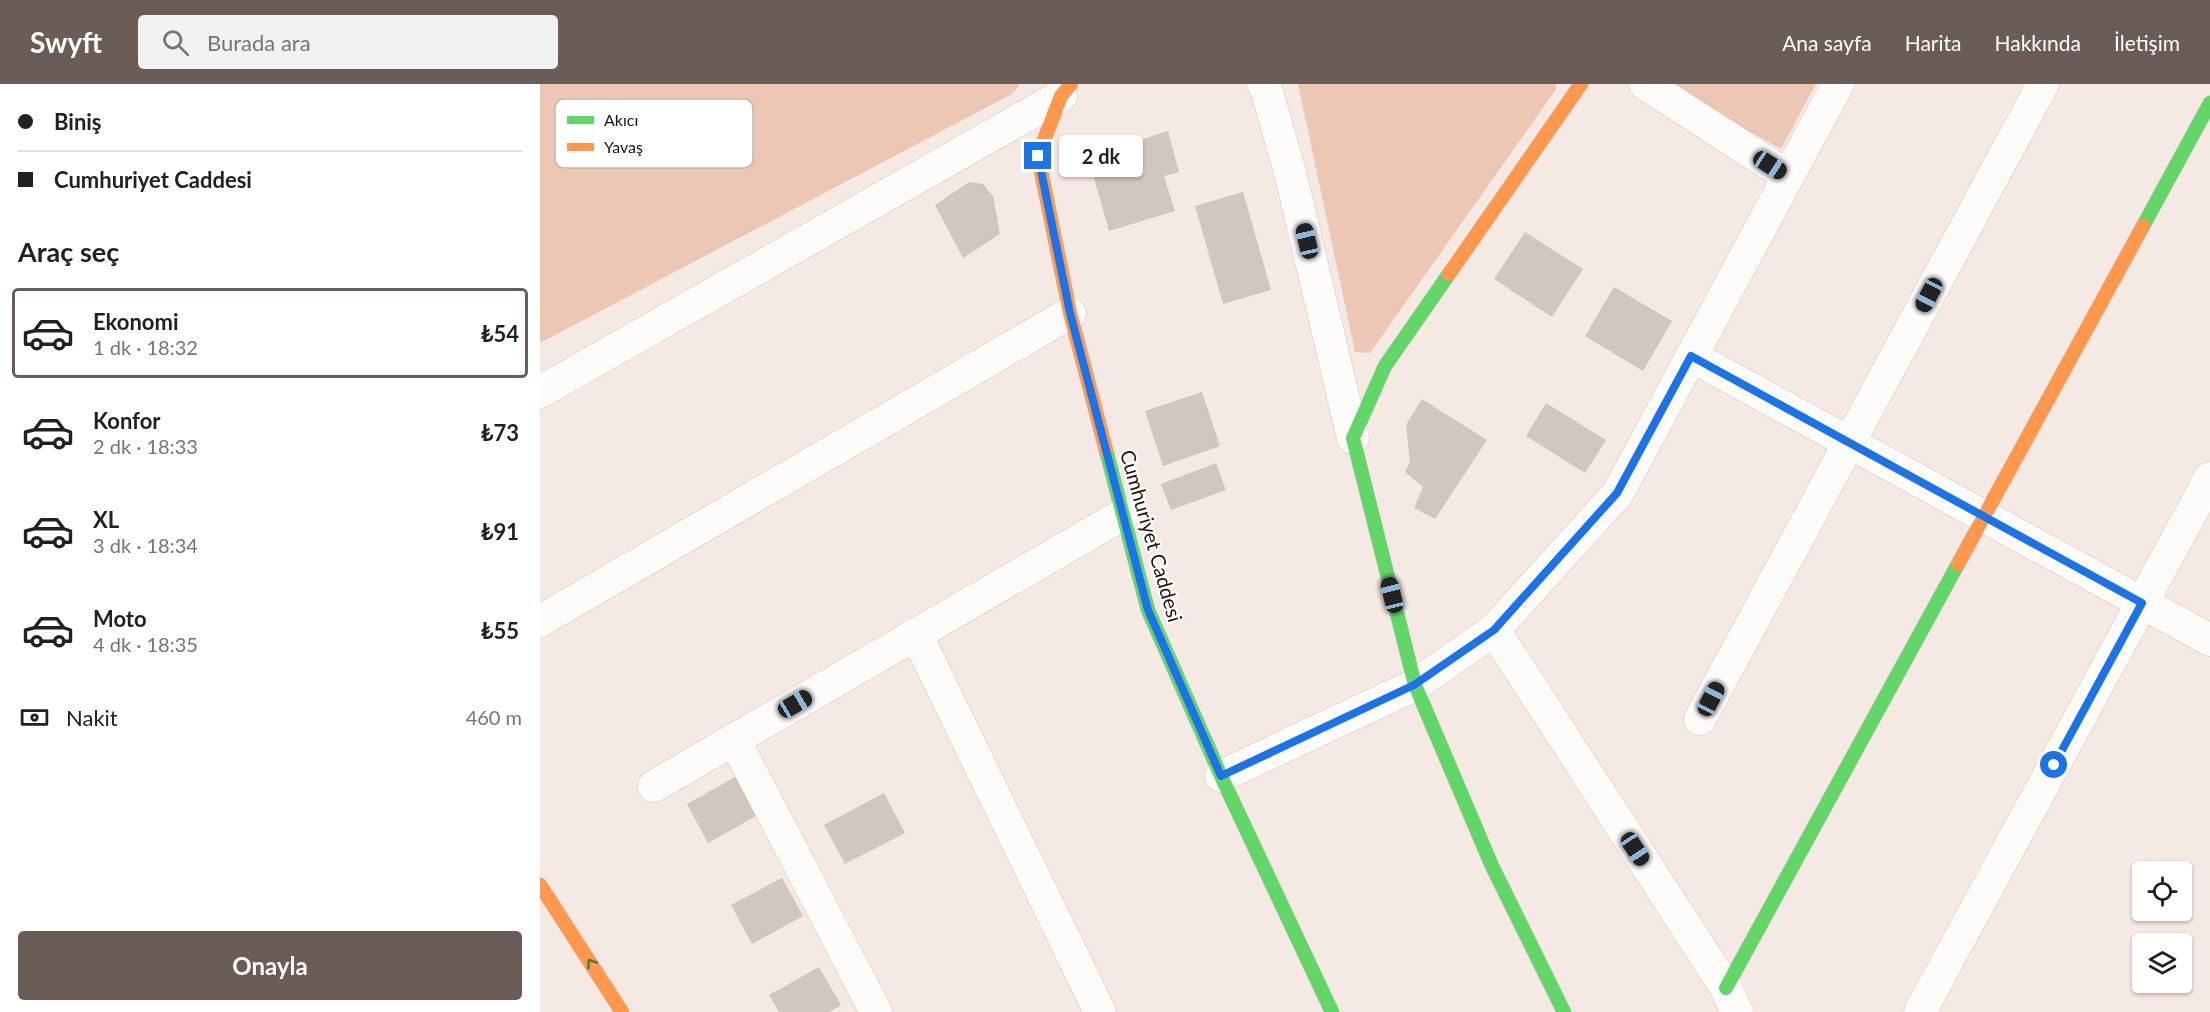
<!DOCTYPE html>
<html lang="tr">
<head>
<meta charset="utf-8">
<style>
	:root { --surface:#fff; --page:#f2f2f2; --text:#202124; --muted:#757577; --line:#e0e0e0; --accent:#6a5d57 }
	body { margin:0; font-family:Lato,sans-serif; background:var(--page); color:var(--text); height:100vh; display:flex; flex-direction:column; font-size:22px; white-space:nowrap }
	* { box-sizing:border-box; margin:0 }
	p { font-size:20px; color:var(--muted) }
	.icon { flex:none; width:33px; height:33px; fill:none; stroke:currentColor; stroke-width:2; stroke-linecap:round; stroke-linejoin:round }
	.map { position:relative; flex:1; overflow:hidden }
	.sheet { display:flex; flex-direction:column; background:var(--surface); width:540px }
	.sheet>* { flex:none }
	.hud { display:grid; align-content:center; height:132px; padding:0 18px; background:var(--surface) }
	.buttons { position:absolute; left:1592px; top:777px; display:grid; gap:12px }
	.buttons a { display:grid; place-items:center; width:60px; height:60px; border-radius:6px; background:var(--surface); box-shadow:0 2px 4px #0004; font-size:30px }
	.end { position:absolute; width:27px; height:27px; margin:-14px; border:8px solid #1a73e8; background:#fff; box-shadow:0 0 0 3px #fff }
	.from { border-radius:50% }
	.bubble { position:absolute; height:42px; border-radius:6px; background:var(--surface); box-shadow:0 2px 4px #0004; font-size:20px; font-weight:700; line-height:42px; text-align:center }
	.car { position:absolute; width:18px; height:36px; margin:-18px -9px; border-radius:8px; box-shadow:0 0 4px 2px #0007; background:linear-gradient(#222 24%,#8ab4d8 0 40%,#222 0 76%,#8ab4d8 0 86%,#222 0) }
	.hud b { display:flex; align-items:center; gap:21px; height:57px; font-size:22px }
	.hud b+b { border-top:2px solid var(--line) }
	.hud i { width:15px; height:15px; background:var(--text) }
	ul { padding:0; list-style:none }
	li { display:flex; align-items:center; gap:18px; height:90px; margin:0 12px 9px; padding:0 6px; border:3px solid transparent; border-radius:6px }
	li div { flex:1 }
	li b { display:block; font-size:22px }
	li em { font-style:normal; font-weight:700 }
	li.current { border-color:var(--accent) }
	li>.icon { width:54px; height:54px; stroke-width:1.5 }
	h2 { padding:0 18px; font-size:27px; line-height:72px }
	.pay { display:flex; align-items:center; gap:15px; height:66px; padding:0 18px; font-size:22px }
	.pay p { margin-inline-start:auto }
	.cta { display:flex; gap:12px; margin-top:auto; padding:12px 18px }
	.cta a { flex:1; height:69px; border-radius:6px; background:var(--accent); color:#fff; font-size:24px; font-weight:700; line-height:69px; text-align:center }
	header { display:flex; align-items:center; gap:36px; box-sizing:border-box; height:84px; padding:0 30px; background:var(--accent); color:#fff }
	header strong { font-size:28px }
	nav { display:flex; gap:33px; margin-inline-start:auto; font-size:21px }
	.search { width:420px; height:54px; background:var(--page); display:flex; align-items:center; gap:15px; box-sizing:border-box; padding:0 21px; border-radius:6px; color:var(--muted); font-size:22px }
	main { display:flex; flex:1; min-height:0 }
	.map>svg:first-child { display:block }
</style>
</head>
<body>
<header>
<strong>Swyft</strong>
<div class="search"><svg class="icon" aria-label="search" viewBox="0 0 24 24"><circle cx="10" cy="10" r="6"/><path d="M15 15l6 6"/></svg>Burada ara</div>
<nav><a>Ana sayfa</a><a>Harita</a><a>Hakkında</a><a>İletişim</a></nav>
</header>
<main>
<section class="sheet">
<div class="hud">
<b><i class="from"></i>Biniş</b>
<b><i></i>Cumhuriyet Caddesi</b>
</div>
<h2>Araç seç</h2>
<ul>
<li class="current"><svg class="icon" aria-label="car" viewBox="0 0 24 24"><path d="M5 17H2v-5l4-1 3-4h7l3 4 3 1v5h-3M9 17h6M6 11h13"/><circle cx="7" cy="17" r="2"/><circle cx="17" cy="17" r="2"/></svg><div><b>Ekonomi</b><p>1 dk · 18:32</p></div><em>₺54</em></li>
<li><svg class="icon" aria-label="car" viewBox="0 0 24 24"><path d="M5 17H2v-5l4-1 3-4h7l3 4 3 1v5h-3M9 17h6M6 11h13"/><circle cx="7" cy="17" r="2"/><circle cx="17" cy="17" r="2"/></svg><div><b>Konfor</b><p>2 dk · 18:33</p></div><em>₺73</em></li>
<li><svg class="icon" aria-label="car" viewBox="0 0 24 24"><path d="M5 17H2v-5l4-1 3-4h7l3 4 3 1v5h-3M9 17h6M6 11h13"/><circle cx="7" cy="17" r="2"/><circle cx="17" cy="17" r="2"/></svg><div><b>XL</b><p>3 dk · 18:34</p></div><em>₺91</em></li>
<li><svg class="icon" aria-label="car" viewBox="0 0 24 24"><path d="M5 17H2v-5l4-1 3-4h7l3 4 3 1v5h-3M9 17h6M6 11h13"/><circle cx="7" cy="17" r="2"/><circle cx="17" cy="17" r="2"/></svg><div><b>Moto</b><p>4 dk · 18:35</p></div><em>₺55</em></li>
</ul>
<div class="pay"><svg class="icon" aria-label="cash" viewBox="0 0 24 24"><path d="M3 7h18v10H3z"/><circle cx="12" cy="12" r="2"/></svg>Nakit<p>460 m</p></div>
<div class="cta"><a>Onayla</a></div>
</section>
<div class="map">
<svg width="1670" height="928" viewBox="0 0 1670 928">
	<rect width="100%" height="100%" fill="#f5e9e3"/>
	<g fill="#ecc8b4">
		<polygon points="0,0 480,0 472,10 0,259"/>
		<polygon points="758,0 1015,0 1017,4 830,269 815,268"/>
		<polygon points="1124,0 1276,0 1241,65"/>
	</g>
	<g fill="#d2c6c0">
		<polygon points="628,47 639,88 624,92 635,127 569,147 548,73"/>
		<polygon points="429,98 443,100 453,112 460,150 423,174 395,121"/>
		<polygon points="703,108 731,206 683,220 655,122"/>
		<polygon points="985,148 1043,185 1012,233 954,195"/>
		<polygon points="1074,203 1132,237 1103,287 1045,252"/>
		<polygon points="662,308 680,362 623,382 605,327"/>
		<polygon points="882,315 947,356 895,435 874,424 883,403 865,388 870,378 866,341"/>
		<polygon points="1006,319 1066,356 1045,389 986,352"/>
		<polygon points="676,379 686,406 631,426 621,400"/>
		<polygon points="197,692 218,731 168,759 147,720"/>
		<polygon points="344,709 365,749 305,780 284,741"/>
		<polygon points="242,794 263,832 212,860 191,821"/>
		<polygon points="279,883 301,921 289,928 239,928 229,911"/>
	</g>
	<g fill="none" stroke-linecap="round" stroke-linejoin="round">
		<defs>
			<g id="street">
				<polyline points="723,0 726,4 751,92 813,354"/>
				<polyline points="1105,0 1248,92"/>
				<polyline points="1151,272 1670,556"/>
				<polyline points="0,308 521,12"/>
				<polyline points="0,537 530,229"/>
				<polyline points="954,546 1186,904 1197,928"/>
				<polyline points="376,550 560,928"/>
				<polyline points="1160,635 1503,0"/>
				<polyline points="194,655 336,928"/>
				<polyline points="681,692 875,601 954,546 1078,409 1298,0"/>
				<polyline points="114,702 584,430"/>
				<polyline points="1380,928 1670,394"/>
			</g>
			<g id="fast">
				<polyline points="1603,142 1670,19"/>
				<polyline points="909,190 845,282 813,354 875,601 952,782 1024,928"/>
				<polyline points="566,366 608,526 681,692 792,928"/>
				<polyline points="1186,904 1418,480"/>
			</g>
			<g id="slow">
				<polyline points="531,0 521,12 498,72 530,229 566,366"/>
				<polyline points="909,190 1041,0"/>
				<polyline points="1418,480 1603,142"/>
				<polyline points="0,801 82,928"/>
			</g>
		</defs>
		<use href="#street" stroke="#d0c4be" stroke-width="33"/>
		<use href="#fast" stroke="#d0c4be" stroke-width="15"/>
		<use href="#slow" stroke="#d0c4be" stroke-width="15"/>
		<use href="#street" stroke="#fefcfb" stroke-width="32"/>
		<use href="#fast" stroke="#63d668" stroke-width="14"/>
		<use href="#slow" stroke="#ff974d" stroke-width="14"/>
	</g>
	<defs><path id="oneway-chevron" d="M-2-3.5L2.5 0L-2 3.5" fill="none" stroke-width="1.6" stroke-linecap="round" stroke-linejoin="round" transform="scale(1.5)"/></defs>
	<use stroke="#447e3e" href="#oneway-chevron" transform="translate(51 879) rotate(-123)"/>
	<g fill="none" stroke-linecap="round" stroke-linejoin="round">
		<polyline stroke="#1a73e8" stroke-width="8" points="498,72 530,229 608,526 681,692 874,601 954,546 1077,409 1151,272 1602,519 1514,681"/>
	</g>
	<g text-anchor="middle" stroke-width="4.5" stroke-linejoin="round" paint-order="stroke">
		<g font-size="20" fill="#1f120b" stroke="#fff">
			<text transform="translate(611 452) rotate(74)" y="7">Cumhuriyet Caddesi</text>
		</g>
	</g>
	<rect x="15" y="15" width="198" height="69" rx="9" fill="#fff" stroke="#bcb8b6" stroke-width="1.5"/>
	<rect x="27" y="32" width="27" height="8" fill="#63d668"/>
	<rect x="27" y="59" width="27" height="8" fill="#ff974d"/>
	<g font-size="16" fill="#1f120b">
		<text x="64" y="42">Akıcı</text>
		<text x="64" y="69">Yavaş</text>
	</g>
</svg>
<div class="buttons">
<a><svg class="icon" aria-label="locate" viewBox="0 0 24 24"><circle cx="12" cy="12" r="6"/><path d="M12 2v4M12 18v4M2 12h4M18 12h4"/></svg></a>
<a><svg class="icon" aria-label="layers" viewBox="0 0 24 24"><path d="M12 4l9 5-9 5-9-5zM3 14l9 5 9-5"/></svg></a>
</div>
<i class="end from" style="left:1514px;top:681px"></i>
<i class="end" style="left:498px;top:72px"></i>
<div class="bubble" style="left:519px;top:51px;width:84px">2 dk</div>
<i class="car" style="left:1230px;top:81px;rotate:123deg"></i>
<i class="car" style="left:767px;top:157px;rotate:347deg"></i>
<i class="car" style="left:1389px;top:211px;rotate:208deg"></i>
<i class="car" style="left:852px;top:511px;rotate:346deg"></i>
<i class="car" style="left:1171px;top:615px;rotate:28deg"></i>
<i class="car" style="left:255px;top:620px;rotate:60deg"></i>
<i class="car" style="left:1095px;top:765px;rotate:147deg"></i>
</div>
</main>
</body>
</html>
